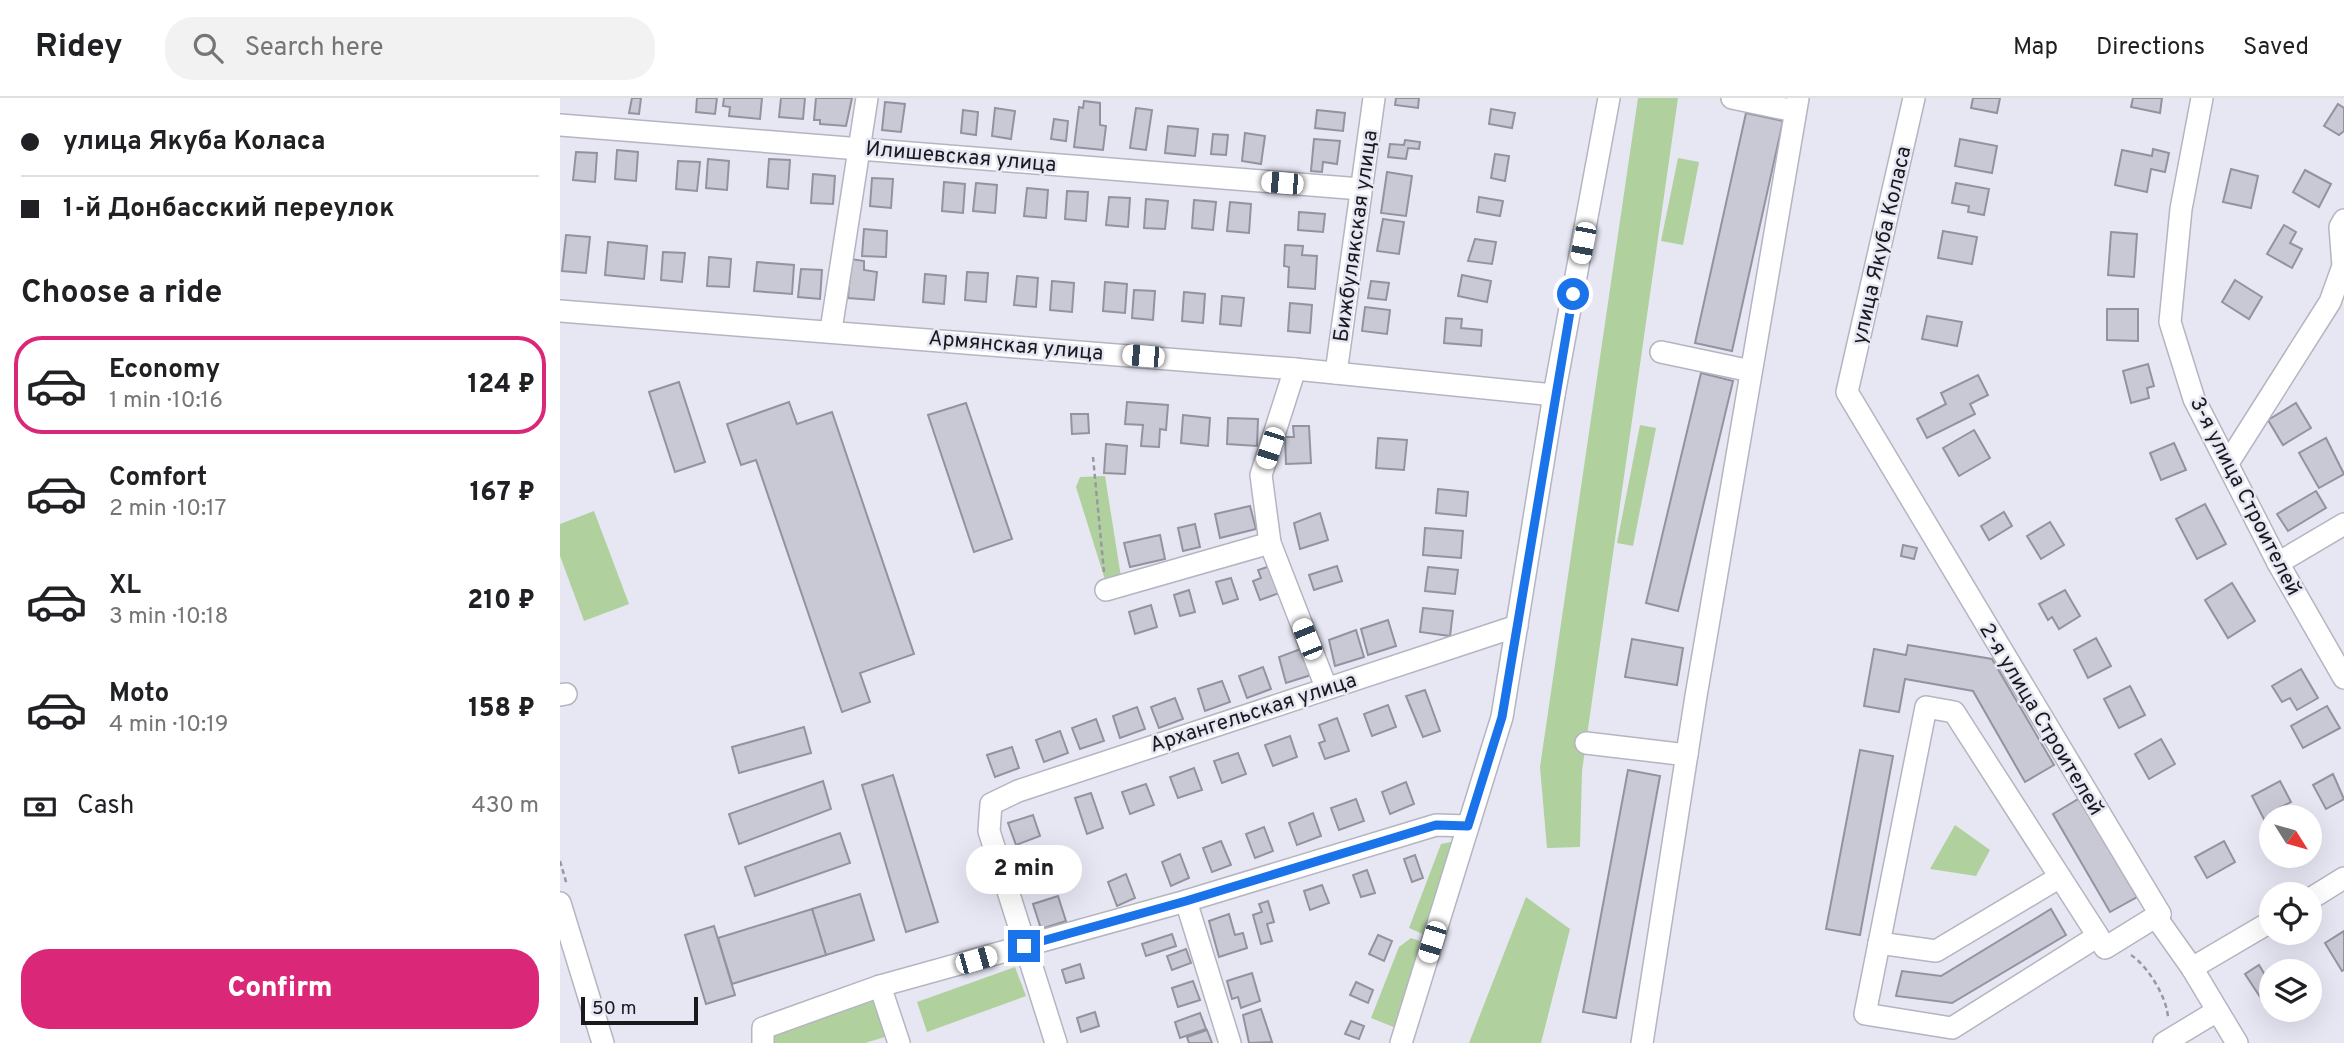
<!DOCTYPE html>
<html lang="en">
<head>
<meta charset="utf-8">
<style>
	:root { --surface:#fff; --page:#f2f2f2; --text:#202124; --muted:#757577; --line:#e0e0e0; --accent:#db2777 }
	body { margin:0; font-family:Overpass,sans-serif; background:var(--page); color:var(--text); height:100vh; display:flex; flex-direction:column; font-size:26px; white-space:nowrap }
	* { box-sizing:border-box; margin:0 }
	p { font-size:23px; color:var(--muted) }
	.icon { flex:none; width:38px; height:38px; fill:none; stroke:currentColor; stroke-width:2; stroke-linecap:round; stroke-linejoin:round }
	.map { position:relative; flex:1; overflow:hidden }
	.side { display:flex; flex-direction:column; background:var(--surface); width:560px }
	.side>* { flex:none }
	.guide { display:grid; align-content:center; height:154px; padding:0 21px; background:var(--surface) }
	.needle { width:46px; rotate:127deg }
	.buttons { position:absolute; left:1699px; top:707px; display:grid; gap:14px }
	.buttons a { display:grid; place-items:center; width:63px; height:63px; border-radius:50%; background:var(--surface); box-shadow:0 7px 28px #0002; font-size:35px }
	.scale { position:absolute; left:21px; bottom:18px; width:117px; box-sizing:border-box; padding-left:7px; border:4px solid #19191e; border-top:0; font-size:19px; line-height:24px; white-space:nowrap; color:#19191e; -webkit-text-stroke:5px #e6e7f3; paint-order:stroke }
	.end { position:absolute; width:32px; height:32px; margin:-16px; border:9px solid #1a73e8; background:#fff; box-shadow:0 0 0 4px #fff }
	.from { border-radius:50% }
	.bubble { position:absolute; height:49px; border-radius:24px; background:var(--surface); box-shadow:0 7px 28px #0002; font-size:23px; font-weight:800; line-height:49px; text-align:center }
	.car { position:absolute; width:21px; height:42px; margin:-21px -10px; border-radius:9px; box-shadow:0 0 5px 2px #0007; background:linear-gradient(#fff 24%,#345 0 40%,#fff 0 76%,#345 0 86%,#fff 0) }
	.guide b { display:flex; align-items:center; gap:24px; height:66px; font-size:26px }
	.guide b+b { border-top:2px solid var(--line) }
	.guide i { width:18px; height:18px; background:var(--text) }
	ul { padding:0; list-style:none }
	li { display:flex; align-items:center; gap:21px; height:98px; margin:0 14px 10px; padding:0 7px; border:4px solid transparent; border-radius:28px }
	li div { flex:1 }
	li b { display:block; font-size:26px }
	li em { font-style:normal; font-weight:800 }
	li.current { border-color:var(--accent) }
	li>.icon { width:63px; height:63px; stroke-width:1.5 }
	h2 { padding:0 21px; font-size:32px; line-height:84px }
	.pay { display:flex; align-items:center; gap:18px; height:77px; padding:0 21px; font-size:26px }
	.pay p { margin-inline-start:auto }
	.action { display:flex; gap:14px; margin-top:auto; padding:14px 21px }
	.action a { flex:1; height:80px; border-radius:28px; background:var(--accent); color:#fff; font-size:28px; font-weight:800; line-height:80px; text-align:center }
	header { display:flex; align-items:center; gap:42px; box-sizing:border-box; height:98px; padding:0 35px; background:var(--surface); border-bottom:2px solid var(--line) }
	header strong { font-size:33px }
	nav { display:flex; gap:38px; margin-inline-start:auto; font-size:24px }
	.search { width:490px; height:63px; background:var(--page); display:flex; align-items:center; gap:18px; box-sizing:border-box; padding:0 24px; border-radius:28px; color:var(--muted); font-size:26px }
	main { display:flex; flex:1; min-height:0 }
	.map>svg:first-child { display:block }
</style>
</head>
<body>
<header>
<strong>Ridey</strong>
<div class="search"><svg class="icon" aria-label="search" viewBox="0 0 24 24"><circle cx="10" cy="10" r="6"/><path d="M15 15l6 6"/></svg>Search here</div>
<nav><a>Map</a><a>Directions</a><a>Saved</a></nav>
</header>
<main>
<section class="side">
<div class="guide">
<b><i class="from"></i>улица Якуба Коласа</b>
<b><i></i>1-й Донбасский переулок</b>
</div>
<h2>Choose a ride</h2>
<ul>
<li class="current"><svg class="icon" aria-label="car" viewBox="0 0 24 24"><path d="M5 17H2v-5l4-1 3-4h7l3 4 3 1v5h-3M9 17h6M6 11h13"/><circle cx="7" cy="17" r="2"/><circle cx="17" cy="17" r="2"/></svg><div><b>Economy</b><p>1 min · 10:16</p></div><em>124 ₽</em></li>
<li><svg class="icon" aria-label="car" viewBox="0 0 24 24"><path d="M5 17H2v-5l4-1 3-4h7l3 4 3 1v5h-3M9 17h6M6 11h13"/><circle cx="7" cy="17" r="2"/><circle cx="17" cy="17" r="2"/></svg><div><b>Comfort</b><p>2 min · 10:17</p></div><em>167 ₽</em></li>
<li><svg class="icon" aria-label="car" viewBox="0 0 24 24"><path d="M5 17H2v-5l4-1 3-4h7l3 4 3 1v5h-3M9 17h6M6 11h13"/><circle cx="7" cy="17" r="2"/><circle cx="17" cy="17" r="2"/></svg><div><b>XL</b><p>3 min · 10:18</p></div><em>210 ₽</em></li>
<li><svg class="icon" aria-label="car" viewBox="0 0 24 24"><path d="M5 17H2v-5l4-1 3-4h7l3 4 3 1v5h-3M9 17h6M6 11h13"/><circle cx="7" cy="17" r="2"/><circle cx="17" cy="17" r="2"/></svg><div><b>Moto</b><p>4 min · 10:19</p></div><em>158 ₽</em></li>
</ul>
<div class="pay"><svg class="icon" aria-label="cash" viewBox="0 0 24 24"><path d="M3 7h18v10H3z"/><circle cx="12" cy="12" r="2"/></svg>Cash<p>430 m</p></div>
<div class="action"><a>Confirm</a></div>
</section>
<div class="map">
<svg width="1784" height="945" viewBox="0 0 1784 945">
	<rect width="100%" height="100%" fill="#e6e7f3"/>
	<g fill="#b0d19d">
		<polygon points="1078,0 1118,0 1022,673 1020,749 987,750 980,669"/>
		<polygon points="1118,60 1139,64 1123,147 1101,143"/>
		<polygon points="1080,327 1096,330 1073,448 1057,445"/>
		<polygon points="545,378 561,479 546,485 516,389 520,379"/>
		<polygon points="34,413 69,506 24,523 0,458 0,426"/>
		<polygon points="1395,727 1430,752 1416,778 1370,771"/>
		<polygon points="901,742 872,840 849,830 881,746"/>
		<polygon points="966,799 1010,831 981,945 909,945"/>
		<polygon points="851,840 869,846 841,932 811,920 839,849"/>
		<polygon points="455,869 466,898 367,934 357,904"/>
		<polygon points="316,893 328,938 305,945 209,945 213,931"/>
	</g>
	<g fill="#c8c9d4" stroke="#92939e" stroke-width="2">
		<polygon points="72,0 81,0 79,16 69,15"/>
		<polygon points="137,0 157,0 155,16 136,14"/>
		<polygon points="164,0 202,0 200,21 169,18 170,9 163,8"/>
		<polygon points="221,0 245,0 243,21 219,19"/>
		<polygon points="256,0 292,0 286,28 260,26 260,22 254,22"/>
		<polygon points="836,0 859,0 858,10 835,7"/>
		<polygon points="1413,0 1440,0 1437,15 1411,10"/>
		<polygon points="1573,0 1602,0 1600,15 1571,9"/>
		<polygon points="524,3 540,5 540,27 546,28 543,52 514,49 519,9 523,10"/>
		<polygon points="325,4 345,6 341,34 322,32"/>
		<polygon points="1778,6 1784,10 1784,33 1779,37 1764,28"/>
		<polygon points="435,10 455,13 451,41 432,38"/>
		<polygon points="576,10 592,12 586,52 570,50"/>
		<polygon points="931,11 955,15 952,30 929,26"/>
		<polygon points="403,12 418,14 416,37 401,35"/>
		<polygon points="757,12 785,15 783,33 755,30"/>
		<polygon points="1186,15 1223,23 1172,253 1135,245"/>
		<polygon points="494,21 508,23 506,43 491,41"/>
		<polygon points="608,28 638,31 635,58 605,55"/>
		<polygon points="685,35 705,38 701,66 682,63"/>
		<polygon points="653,36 668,37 666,57 651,56"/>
		<polygon points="754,41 780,43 777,66 763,64 762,74 751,73"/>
		<polygon points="1400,41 1437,48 1432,75 1395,68"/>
		<polygon points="845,42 860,44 859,51 848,50 846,61 828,59 830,46 844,47"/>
		<polygon points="1593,51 1609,55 1605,74 1591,71 1587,94 1555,87 1562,52 1592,58"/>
		<polygon points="57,52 78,54 76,83 55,81"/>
		<polygon points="16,54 37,55 35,84 13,82"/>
		<polygon points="935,56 949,58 945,83 931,80"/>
		<polygon points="148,61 169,63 167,92 146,90"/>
		<polygon points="209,61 230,62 228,91 207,89"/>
		<polygon points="118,63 140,64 137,93 116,91"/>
		<polygon points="1671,71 1698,78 1691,110 1663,104"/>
		<polygon points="1745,72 1771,86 1759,109 1733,94"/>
		<polygon points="827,74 852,78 846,118 821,115"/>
		<polygon points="253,76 275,78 273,106 251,105"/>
		<polygon points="312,80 333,81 331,110 310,108"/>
		<polygon points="384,84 405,86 403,115 382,113"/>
		<polygon points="416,85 437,87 435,115 413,113"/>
		<polygon points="1396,85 1429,91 1424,117 1408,114 1409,108 1392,105"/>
		<polygon points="467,90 488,92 486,120 464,118"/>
		<polygon points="507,93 528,94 526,123 505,121"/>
		<polygon points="549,99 570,100 568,129 546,127"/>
		<polygon points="919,99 943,103 940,118 917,114"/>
		<polygon points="586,101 608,103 605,131 584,130"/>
		<polygon points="634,102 656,104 653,132 632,130"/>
		<polygon points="670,104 691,106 689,135 667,133"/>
		<polygon points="739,114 765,116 763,134 738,132"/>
		<polygon points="823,121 844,124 839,156 817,153"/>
		<polygon points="1724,127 1736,134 1730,145 1742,151 1732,170 1707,156"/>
		<polygon points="304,131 327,133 326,159 302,158"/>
		<polygon points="1383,133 1417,139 1412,166 1378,160"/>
		<polygon points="1551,134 1577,136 1574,179 1548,177"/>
		<polygon points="6,137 30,139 26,175 2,173"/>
		<polygon points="915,141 936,144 932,166 908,163"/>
		<polygon points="48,144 87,148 84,181 45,177"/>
		<polygon points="725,147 743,148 742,157 757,158 755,191 728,189 729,169 724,168"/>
		<polygon points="103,154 125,155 122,184 101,182"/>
		<polygon points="149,159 171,161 169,189 147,188"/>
		<polygon points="291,161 304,163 304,172 317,174 314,202 288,200"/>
		<polygon points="197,164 234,167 232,196 194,193"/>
		<polygon points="241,171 262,172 260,201 238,199"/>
		<polygon points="407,174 428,175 426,204 405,202"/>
		<polygon points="365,176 386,178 384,206 363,204"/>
		<polygon points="902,177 931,183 927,204 898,198"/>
		<polygon points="457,178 478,180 476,209 454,207"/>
		<polygon points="1675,182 1702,199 1689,221 1662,204"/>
		<polygon points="492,183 514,185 512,214 490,212"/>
		<polygon points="811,183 829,185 826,202 808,200"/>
		<polygon points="545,184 567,186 565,215 543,213"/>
		<polygon points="574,192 595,193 593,222 572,220"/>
		<polygon points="624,194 645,196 643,225 622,223"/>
		<polygon points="662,198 684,200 681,228 660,226"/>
		<polygon points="730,205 752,207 750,235 728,233"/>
		<polygon points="805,209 830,212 827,236 802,233"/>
		<polygon points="1547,211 1578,211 1578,243 1547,242"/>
		<polygon points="1367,218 1402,224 1397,248 1362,241"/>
		<polygon points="886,220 902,221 901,230 922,232 921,248 884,245"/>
		<polygon points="1588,266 1594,288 1587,290 1589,300 1571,305 1563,273"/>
		<polygon points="1141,275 1173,283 1118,513 1086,505"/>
		<polygon points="1418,277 1428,297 1410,306 1415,316 1367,340 1357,321 1386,306 1381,295"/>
		<polygon points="119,284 145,364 115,374 89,294"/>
		<polygon points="229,304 237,326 272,314 354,556 300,575 310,604 282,614 196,362 181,367 167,326"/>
		<polygon points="567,304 608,307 606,332 600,331 599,349 581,348 583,327 565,326"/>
		<polygon points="406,305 452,441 414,454 368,317"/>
		<polygon points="1736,305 1751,330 1723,347 1708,322"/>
		<polygon points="511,316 528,316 529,335 512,336"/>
		<polygon points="623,317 650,320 648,348 621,345"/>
		<polygon points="668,320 698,321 697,348 667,346"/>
		<polygon points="733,328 749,328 751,365 726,366 725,339 734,339"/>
		<polygon points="1414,332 1430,360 1399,378 1383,350"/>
		<polygon points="818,340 847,342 844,372 816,370"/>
		<polygon points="1766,340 1784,376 1759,390 1739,355"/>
		<polygon points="1614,345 1626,372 1601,382 1590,355"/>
		<polygon points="546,346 567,348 565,376 544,375"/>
		<polygon points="878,391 908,394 906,418 876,415"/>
		<polygon points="1756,393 1766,410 1728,433 1717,416"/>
		<polygon points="1645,406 1666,446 1637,461 1616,421"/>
		<polygon points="690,408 696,431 660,440 655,416"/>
		<polygon points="1444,414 1452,428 1429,442 1421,428"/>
		<polygon points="760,415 768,442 740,451 734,425"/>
		<polygon points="1490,424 1504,447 1481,461 1467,438"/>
		<polygon points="635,426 640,449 623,453 618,430"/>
		<polygon points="865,430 903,433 901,460 863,457"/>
		<polygon points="600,437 605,461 570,469 564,445"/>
		<polygon points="1343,447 1357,450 1354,461 1341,458"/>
		<polygon points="713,467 722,494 700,502 693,483 701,480 698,472"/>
		<polygon points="777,468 782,483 754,492 749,477"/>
		<polygon points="868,469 898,472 895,496 865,493"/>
		<polygon points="671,480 678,501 663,506 656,484"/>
		<polygon points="1672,485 1695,523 1668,540 1645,502"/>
		<polygon points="629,492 635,514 620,518 614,497"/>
		<polygon points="1505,492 1520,518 1499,531 1492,519 1488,522 1479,506"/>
		<polygon points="591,507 597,529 575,536 569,514"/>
		<polygon points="863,510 893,513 890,538 860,534"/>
		<polygon points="828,522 836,548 808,557 801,531"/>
		<polygon points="796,532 804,559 775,568 769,542"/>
		<polygon points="1536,540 1551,568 1528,580 1514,552"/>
		<polygon points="1072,541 1123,550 1117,587 1065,579"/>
		<polygon points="1348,547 1432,561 1494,667 1465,684 1413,593 1345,581 1339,614 1304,608 1314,551 1346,557"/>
		<polygon points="746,549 754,576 726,585 719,559"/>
		<polygon points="703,569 711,591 687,600 679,578"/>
		<polygon points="1741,571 1758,600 1737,612 1730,600 1722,604 1712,588"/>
		<polygon points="662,583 670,604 645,613 638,591"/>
		<polygon points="1570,588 1585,617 1559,630 1544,601"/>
		<polygon points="865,592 880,633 863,639 846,598"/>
		<polygon points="615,600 623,621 599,630 591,609"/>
		<polygon points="828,607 836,629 812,638 804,616"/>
		<polygon points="1767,608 1780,630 1743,650 1731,628"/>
		<polygon points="577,609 585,631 560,640 553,618"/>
		<polygon points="777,620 789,653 765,661 759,645 765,643 759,627"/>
		<polygon points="536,621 544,643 520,651 512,630"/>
		<polygon points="244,629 251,655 179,675 172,649"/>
		<polygon points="500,633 508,655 484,664 476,642"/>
		<polygon points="730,638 737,659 713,668 705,647"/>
		<polygon points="1601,641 1615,666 1589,681 1575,656"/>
		<polygon points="452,649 459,670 435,679 427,657"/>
		<polygon points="1300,652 1333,658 1300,837 1266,831"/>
		<polygon points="678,655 686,676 662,685 654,663"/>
		<polygon points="634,670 642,692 618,700 610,679"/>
		<polygon points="1068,672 1100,678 1056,920 1023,914"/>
		<polygon points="1773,676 1784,701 1766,711 1753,687"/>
		<polygon points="333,677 378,824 346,834 302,687"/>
		<polygon points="263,683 271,711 179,746 169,716"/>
		<polygon points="1720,683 1731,704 1719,710 1722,716 1706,725 1692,698"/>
		<polygon points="846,684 854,706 830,716 822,694"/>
		<polygon points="586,686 594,707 570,716 562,694"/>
		<polygon points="531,695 543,730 527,736 515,700"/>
		<polygon points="1520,700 1577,799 1550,814 1493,716"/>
		<polygon points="796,701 804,723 779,732 771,710"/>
		<polygon points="753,715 761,738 737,747 729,725"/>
		<polygon points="473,717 480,738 456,747 448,725"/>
		<polygon points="704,729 713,753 695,760 686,736"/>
		<polygon points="280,735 290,765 195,798 185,769"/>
		<polygon points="661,743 671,767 652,774 643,750"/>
		<polygon points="1664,743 1675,764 1647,780 1635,759"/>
		<polygon points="485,756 493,781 468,789 460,764"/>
		<polygon points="620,756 629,780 611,788 602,764"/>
		<polygon points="855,757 863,780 852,784 844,761"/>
		<polygon points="807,772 815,795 801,799 793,777"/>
		<polygon points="566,776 575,800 557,808 548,784"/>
		<polygon points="762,787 769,805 750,812 744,793"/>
		<polygon points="300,796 314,842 266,857 252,811"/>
		<polygon points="498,798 506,823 481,831 473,806"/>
		<polygon points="708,803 714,824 707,826 712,843 701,846 693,817 702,814 699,806"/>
		<polygon points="252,811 266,857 172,886 158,840"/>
		<polygon points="1491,811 1506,837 1392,905 1336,898 1342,873 1381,878"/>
		<polygon points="669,816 675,837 683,835 687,850 659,859 649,823"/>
		<polygon points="154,828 175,897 146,906 125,837"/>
		<polygon points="1784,833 1784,872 1782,873 1765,845"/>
		<polygon points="612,836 616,848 586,858 582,846"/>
		<polygon points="818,837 832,843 824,863 809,856"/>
		<polygon points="626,851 631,865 612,872 607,858"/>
		<polygon points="1725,864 1731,873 1712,873 1714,912 1710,914 1685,876 1699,867 1705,877"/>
		<polygon points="520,866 524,880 506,885 502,872"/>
		<polygon points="692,875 700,903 681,910 678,899 672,901 667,883"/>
		<polygon points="633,883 640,902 618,909 612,890"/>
		<polygon points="796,884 813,892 808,905 790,897"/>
		<polygon points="701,911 712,944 689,945 683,917"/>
		<polygon points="535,914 539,928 521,934 517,920"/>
		<polygon points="640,915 646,931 620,940 615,924"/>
		<polygon points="791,923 804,928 799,941 785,936"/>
		<polygon points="647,932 652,945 629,945 627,939"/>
	</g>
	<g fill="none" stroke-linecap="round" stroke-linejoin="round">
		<defs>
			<g id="minor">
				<polyline points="1172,0 1235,13"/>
				<polyline points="1354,0 1287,294 1600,816 1598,822 1632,870 1677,945"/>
				<polyline points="1642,0 1621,111 1610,224 1634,301 1718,465 1784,580"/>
				<polyline points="0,27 801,91"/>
				<polyline points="0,213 735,271 994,297"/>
				<polyline points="271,232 307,0"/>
				<polyline points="1101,254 1191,273"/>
				<polyline points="776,275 814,0"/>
				<polyline points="1668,365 1770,204 1783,168 1780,129 1784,122"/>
				<polyline points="710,445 766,589"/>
				<polyline points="1718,465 1784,426"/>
				<polyline points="546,492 710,445 701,377 735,271"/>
				<polyline points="0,597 6,596"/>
				<polyline points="1026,645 1127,657"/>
				<polyline points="1750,801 1784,780"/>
				<polyline points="626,803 670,945"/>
				<polyline points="0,805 43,945"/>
				<polyline points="1538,838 1392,930 1305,916 1366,609 1394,614 1538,838 1545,850 1600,816"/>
				<polyline points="1319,845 1376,853 1500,779"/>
				<polyline points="1632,870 1712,823"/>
				<polyline points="320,888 339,945"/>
				<polyline points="203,945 203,930 320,888 626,803 876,727 908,728"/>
				<polyline points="496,945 429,733 431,706 458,693 957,528"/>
				<polyline points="841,945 942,619 994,297 1049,0"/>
				<polyline points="1082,945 1136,598 1238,0"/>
				<polyline points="1604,945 1657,913"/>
			</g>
		</defs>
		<use href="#minor" stroke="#b4b5c1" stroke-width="24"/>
		<g stroke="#9898a2" stroke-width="2.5" stroke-dasharray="5 3.5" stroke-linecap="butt">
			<polyline points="533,359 544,474"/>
			<polyline points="0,763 7,787"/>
			<path d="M1571,857C1588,868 1608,901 1608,921"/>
		</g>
		<use href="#minor" stroke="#fff" stroke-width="21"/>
	</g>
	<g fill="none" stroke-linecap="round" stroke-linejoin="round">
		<polyline stroke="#1a73e8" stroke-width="9" points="464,848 626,803 876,727 908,728 942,619 1013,196"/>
	</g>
	<g text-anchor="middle" stroke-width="5" stroke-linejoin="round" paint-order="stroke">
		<g font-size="21" fill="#19191e" stroke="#e6e7f3">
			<text transform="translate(401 58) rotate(5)" y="7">Илишевская улица</text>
			<text transform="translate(795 138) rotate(-82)" y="7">Бижбулякская улица</text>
			<text transform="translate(1321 147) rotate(-77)" y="7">улица Якуба Коласа</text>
			<text transform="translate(456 247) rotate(5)" y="7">Армянская улица</text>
			<text transform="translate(1686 398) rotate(63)" y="7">3-я улица Строителей</text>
			<text transform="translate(693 614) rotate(-18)" y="7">Архангельская улица</text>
			<text transform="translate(1482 621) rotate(59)" y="7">2-я улица Строителей</text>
		</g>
	</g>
</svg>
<div class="buttons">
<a><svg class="needle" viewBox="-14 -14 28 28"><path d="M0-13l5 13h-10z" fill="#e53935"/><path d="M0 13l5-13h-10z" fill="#757577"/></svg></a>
<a><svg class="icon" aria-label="locate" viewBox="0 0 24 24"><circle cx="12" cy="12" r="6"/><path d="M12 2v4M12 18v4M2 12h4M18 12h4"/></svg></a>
<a><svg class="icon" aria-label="layers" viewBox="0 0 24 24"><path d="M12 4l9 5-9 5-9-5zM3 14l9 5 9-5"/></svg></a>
</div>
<div class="scale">50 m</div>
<i class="end from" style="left:1013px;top:196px"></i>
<i class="end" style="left:464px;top:848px"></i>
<div class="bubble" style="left:406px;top:747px;width:116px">2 min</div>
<i class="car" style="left:722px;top:85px;rotate:275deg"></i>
<i class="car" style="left:1023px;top:145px;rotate:191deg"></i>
<i class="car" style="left:583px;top:258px;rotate:275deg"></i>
<i class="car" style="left:710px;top:350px;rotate:198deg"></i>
<i class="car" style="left:747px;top:541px;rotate:338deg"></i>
<i class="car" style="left:872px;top:844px;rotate:197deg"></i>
<i class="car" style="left:416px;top:862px;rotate:74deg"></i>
</div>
</main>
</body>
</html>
